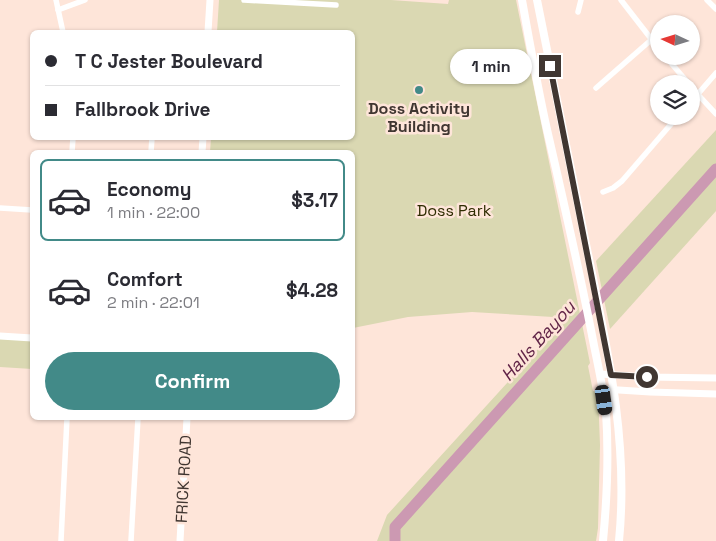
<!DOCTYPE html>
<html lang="en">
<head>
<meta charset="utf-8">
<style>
	:root { --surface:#fff; --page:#f7f7f7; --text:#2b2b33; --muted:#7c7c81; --line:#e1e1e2; --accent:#428a88 }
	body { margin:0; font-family:"Space Grotesk",sans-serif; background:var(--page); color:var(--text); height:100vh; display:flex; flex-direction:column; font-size:19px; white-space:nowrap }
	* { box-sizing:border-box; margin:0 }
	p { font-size:16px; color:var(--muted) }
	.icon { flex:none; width:28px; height:28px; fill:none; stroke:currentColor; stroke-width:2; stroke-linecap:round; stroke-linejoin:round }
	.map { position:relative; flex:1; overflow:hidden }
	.sheet { position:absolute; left:30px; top:150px; width:325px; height:270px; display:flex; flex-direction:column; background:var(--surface); border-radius:8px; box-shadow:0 1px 4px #0004 }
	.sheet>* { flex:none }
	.hud { position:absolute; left:30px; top:30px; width:325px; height:110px; border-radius:8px; box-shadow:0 1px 4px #0004; display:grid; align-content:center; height:110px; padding:0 15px; background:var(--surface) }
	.needle { width:32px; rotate:274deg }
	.tools { position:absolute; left:650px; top:15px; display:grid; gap:10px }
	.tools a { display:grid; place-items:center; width:50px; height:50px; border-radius:50%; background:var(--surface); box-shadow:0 1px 4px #0004; font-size:25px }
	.end { position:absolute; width:22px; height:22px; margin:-11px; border:6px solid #403631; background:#fff; box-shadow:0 0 0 2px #fff }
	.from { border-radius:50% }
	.bubble { position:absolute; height:35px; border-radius:18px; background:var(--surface); box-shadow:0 1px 4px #0004; font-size:16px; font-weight:800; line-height:35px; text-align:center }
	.car { position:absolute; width:15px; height:30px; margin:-15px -8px; border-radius:6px; box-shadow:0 0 4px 1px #0007; background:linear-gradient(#222 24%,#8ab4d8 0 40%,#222 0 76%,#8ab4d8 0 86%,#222 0) }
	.hud b { display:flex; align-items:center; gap:18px; height:48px; font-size:19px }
	.hud b+b { border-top:1px solid var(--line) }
	.hud i { width:12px; height:12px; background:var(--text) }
	ul { padding:9px 0 0; list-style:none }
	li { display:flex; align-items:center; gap:15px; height:82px; margin:0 10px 8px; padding:0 5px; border:2px solid transparent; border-radius:8px }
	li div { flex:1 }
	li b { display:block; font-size:19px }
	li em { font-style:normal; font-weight:800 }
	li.active { border-color:var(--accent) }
	li>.icon { width:45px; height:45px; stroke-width:1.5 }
	.action { display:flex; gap:10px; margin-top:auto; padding:10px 15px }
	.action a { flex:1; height:58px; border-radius:30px; background:var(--accent); color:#fff; font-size:20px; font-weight:800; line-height:58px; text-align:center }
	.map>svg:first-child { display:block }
</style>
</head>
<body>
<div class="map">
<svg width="716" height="541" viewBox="0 0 716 541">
	<rect width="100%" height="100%" fill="#fee5d9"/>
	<g fill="#dad8b2">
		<polygon points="219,0 391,0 448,4 449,0 516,0 590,363 588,366 593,391 598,392 600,445 598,528 596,541 377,541 387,515 557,328 553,323 553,317 472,312 408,317 353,328 352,152 210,152 211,138 352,138 352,32 217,32"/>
		<polygon points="716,130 716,211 610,329 596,261"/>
		<polygon points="0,339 32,340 32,369 0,367"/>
	</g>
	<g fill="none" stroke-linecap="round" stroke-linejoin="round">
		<polyline stroke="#cc99b2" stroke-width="11" points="395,541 395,527 716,169"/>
		<g stroke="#fff" stroke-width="5.5">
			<polyline points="56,0 63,32"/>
			<polyline points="244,0 336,5"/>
			<polyline points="621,0 659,49"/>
			<polyline points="707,0 716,9"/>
			<polyline points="58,10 85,0"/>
			<polyline points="578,12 581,0"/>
			<polyline points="665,56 689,84"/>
			<polyline points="691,87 716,114"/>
			<polyline points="596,88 651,40"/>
			<polyline points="691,102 716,73"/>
			<polyline points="72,152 73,138"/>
			<polyline points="151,152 152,138"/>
			<polyline points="603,192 613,188 622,181 678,116"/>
			<polyline points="0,208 32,210"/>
			<polyline points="61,541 67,418"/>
			<polyline points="131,541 138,418"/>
		</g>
		<g stroke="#fff" stroke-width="7">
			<polyline points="208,32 210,0"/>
			<polyline points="202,152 203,138"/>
			<polyline points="0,336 32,338"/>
			<polyline points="600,374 647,377 716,378"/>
			<polyline points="603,389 650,392 716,394"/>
			<polyline points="180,541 187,418"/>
		</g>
		<g stroke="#fff" stroke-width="8">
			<path d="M522,0C530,45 538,90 548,134C563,199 578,264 591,330C596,357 603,385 606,412C609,455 607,499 603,541"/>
			<path d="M537,0C554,83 571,166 587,249C607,347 629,440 619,541"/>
		</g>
	</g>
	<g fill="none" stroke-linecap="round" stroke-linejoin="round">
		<polyline stroke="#403631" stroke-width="6" points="550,66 611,375 647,377"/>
	</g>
	<circle fill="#428a88" stroke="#fee5d9" stroke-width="2" cx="419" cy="90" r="5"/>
	<g text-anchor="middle" stroke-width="5" stroke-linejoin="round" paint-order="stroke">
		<g font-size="16" font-weight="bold" fill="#403631" stroke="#fee5d9">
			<text x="419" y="114">Doss Activity<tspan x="419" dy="18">Building</tspan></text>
		</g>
		<g font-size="16" fill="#2f2c02" stroke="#fee5d9">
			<text x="454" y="216">Doss Park</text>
		</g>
		<g font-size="16" fill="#403631" stroke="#fee5d9">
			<text transform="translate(183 479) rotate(-87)" y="6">FRICK ROAD</text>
		</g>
		<g font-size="18" font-style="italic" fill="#612447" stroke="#fee5d9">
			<text transform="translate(538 341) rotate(-48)" y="6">Halls Bayou</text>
		</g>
	</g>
</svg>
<div class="tools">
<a><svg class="needle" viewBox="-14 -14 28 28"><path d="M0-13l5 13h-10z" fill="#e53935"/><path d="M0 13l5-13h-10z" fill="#7c7c81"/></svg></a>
<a><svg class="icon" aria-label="layers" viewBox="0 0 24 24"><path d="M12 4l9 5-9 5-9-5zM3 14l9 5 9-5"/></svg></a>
</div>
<i class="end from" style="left:647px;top:377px"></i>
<i class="end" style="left:550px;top:66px"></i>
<div class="bubble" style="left:450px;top:49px;width:82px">1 min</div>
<i class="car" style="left:604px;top:400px;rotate:172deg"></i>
<div class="hud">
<b><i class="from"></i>T C Jester Boulevard</b>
<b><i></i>Fallbrook Drive</b>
</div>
<section class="sheet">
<ul>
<li class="active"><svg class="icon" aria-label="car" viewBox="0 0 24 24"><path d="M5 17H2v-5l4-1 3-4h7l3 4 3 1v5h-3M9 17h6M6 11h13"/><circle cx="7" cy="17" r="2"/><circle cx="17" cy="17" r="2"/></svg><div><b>Economy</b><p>1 min · 22:00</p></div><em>$3.17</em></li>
<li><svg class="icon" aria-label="car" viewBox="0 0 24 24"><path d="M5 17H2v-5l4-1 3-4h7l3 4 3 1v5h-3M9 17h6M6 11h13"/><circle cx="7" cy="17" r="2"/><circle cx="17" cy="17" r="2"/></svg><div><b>Comfort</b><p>2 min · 22:01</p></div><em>$4.28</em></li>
</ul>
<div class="action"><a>Confirm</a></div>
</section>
</div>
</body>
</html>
